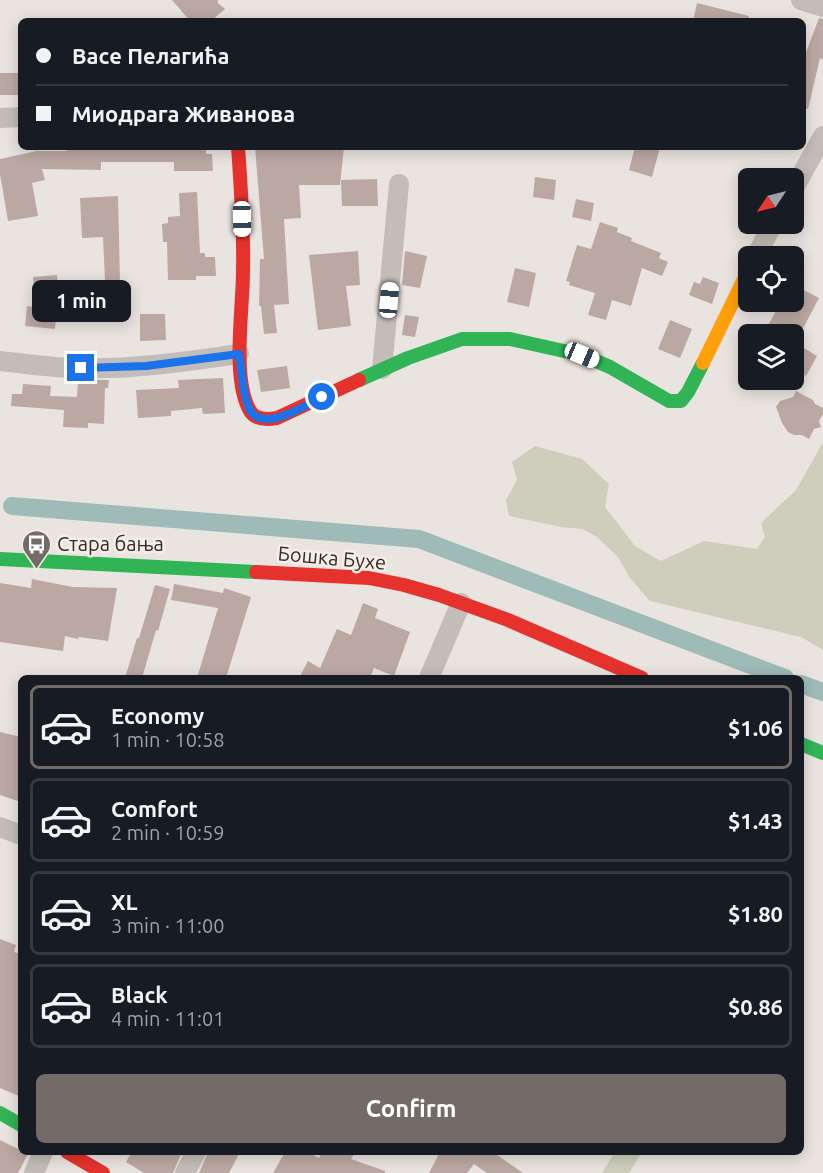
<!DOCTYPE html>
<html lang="en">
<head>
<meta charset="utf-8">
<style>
	:root { --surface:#171b24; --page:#20242c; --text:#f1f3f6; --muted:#9ea1a6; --line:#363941; --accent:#736b68 }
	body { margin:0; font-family:Ubuntu,sans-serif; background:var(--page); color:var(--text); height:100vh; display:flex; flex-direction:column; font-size:22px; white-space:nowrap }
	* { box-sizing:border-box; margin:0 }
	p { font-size:20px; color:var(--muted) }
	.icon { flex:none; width:33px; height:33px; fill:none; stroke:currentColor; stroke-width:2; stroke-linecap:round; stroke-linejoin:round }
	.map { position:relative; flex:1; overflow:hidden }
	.details { position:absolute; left:18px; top:675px; width:786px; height:480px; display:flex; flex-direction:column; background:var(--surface); border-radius:9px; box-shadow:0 3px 15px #0003 }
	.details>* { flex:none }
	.banner { position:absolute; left:18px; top:18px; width:788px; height:132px; border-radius:9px; box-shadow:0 3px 15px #0003; display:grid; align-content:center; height:132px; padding:0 18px; background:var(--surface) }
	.needle { width:39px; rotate:235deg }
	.fabs { position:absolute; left:738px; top:168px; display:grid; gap:12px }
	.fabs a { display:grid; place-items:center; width:66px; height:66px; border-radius:9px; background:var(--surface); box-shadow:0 3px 15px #0003; font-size:30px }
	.end { position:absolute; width:27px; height:27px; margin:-14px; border:8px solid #1a73e8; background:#fff; box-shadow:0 0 0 3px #fff }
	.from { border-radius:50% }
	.bubble { position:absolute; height:42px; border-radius:9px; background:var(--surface); box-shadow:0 3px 15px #0003; font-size:20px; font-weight:700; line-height:42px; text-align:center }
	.car { position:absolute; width:18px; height:36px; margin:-18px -9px; border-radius:8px; box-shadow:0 0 4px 2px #0007; background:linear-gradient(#fff 24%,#345 0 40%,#fff 0 76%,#345 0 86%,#fff 0) }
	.banner b { display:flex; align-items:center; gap:21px; height:57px; font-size:22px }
	.banner b+b { border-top:2px solid var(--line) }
	.banner i { width:15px; height:15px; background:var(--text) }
	ul { padding:10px 0 0; list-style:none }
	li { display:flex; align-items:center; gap:18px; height:84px; margin:0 12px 9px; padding:0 6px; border:3px solid var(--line); border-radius:9px }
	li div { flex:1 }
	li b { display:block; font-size:22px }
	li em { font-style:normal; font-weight:700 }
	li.current { border-color:var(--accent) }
	li>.icon { width:54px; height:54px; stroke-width:1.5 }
	.action { display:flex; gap:12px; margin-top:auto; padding:12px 18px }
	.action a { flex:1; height:69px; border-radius:9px; background:var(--accent); color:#fff; font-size:24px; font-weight:700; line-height:69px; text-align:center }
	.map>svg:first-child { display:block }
</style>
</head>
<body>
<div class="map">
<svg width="823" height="1173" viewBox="0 0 823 1173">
	<rect width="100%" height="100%" fill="#eae4e0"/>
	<g fill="#cdcebb">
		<polygon points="823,442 823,650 801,637 650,601 630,578 618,557 597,537 582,529 561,527 509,516 506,500 517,480 512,462 535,446 582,459 609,484 605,507 635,546 661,561 704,541 757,549 765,537 761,523 796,490"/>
		<polygon points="615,1152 642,1152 629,1173 602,1173"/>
	</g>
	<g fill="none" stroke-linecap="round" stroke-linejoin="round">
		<g stroke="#9ebbb7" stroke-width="18">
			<polyline points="12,506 419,539 785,678"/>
			<polyline points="801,684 823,692"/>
		</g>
	</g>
	<g fill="#bca8a3">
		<polygon points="172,0 218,0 218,3 225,9 211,21 190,21"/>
		<polygon points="697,3 749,16 748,21 693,21"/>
		<polygon points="819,18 823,19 823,60 820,58 808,109 802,108 802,63"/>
		<rect x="0" y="73" width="21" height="22"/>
		<polygon points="66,147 206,147 206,154 212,154 213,171 174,171 174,162 101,162 101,170 42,169 45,180 32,183 38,216 8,221 0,174 0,159 37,151 66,151"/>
		<polygon points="255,147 344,147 340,185 299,185 301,218 284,219 289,304 274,305 277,333 264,334 261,306 259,306 260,259 264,259"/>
		<polygon points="635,147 660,147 652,177 629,170"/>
		<polygon points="535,177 556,180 554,200 533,197"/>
		<polygon points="377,179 378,206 342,206 341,180"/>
		<polygon points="197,192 200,253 205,253 205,257 215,257 216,276 196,276 196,280 168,280 167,242 163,242 162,224 168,223 168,217 180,216 179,193"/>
		<polygon points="118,196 120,281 105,281 103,237 82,238 80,198"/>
		<polygon points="576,199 594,203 591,221 572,217"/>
		<polygon points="600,222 618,228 617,232 632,238 631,241 661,253 659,258 668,262 662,276 642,268 631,306 612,300 606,320 588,315 595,293 569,285 570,282 566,281 577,245 591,249"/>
		<polygon points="358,251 360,285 346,286 351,326 318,330 309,255"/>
		<polygon points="405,251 427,256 420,288 402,285"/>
		<polygon points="515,268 536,273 529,307 507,302"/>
		<polygon points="57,275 59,303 57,303 55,329 25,326 27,306 36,307 33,277"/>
		<polygon points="703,277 719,283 712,304 689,295 694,282 700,284"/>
		<polygon points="794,285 819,298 800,334 763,334 776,311 756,302 794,302"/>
		<polygon points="140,314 165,314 166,340 140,341"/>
		<polygon points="405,315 419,317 415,337 402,335"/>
		<polygon points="670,320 692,329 680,358 658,349"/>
		<polygon points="794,342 817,356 806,376 794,369"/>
		<polygon points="287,366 290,388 261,392 257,370"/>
		<polygon points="223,378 225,413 203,414 202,408 171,411 171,416 138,418 136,390 179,388 178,380"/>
		<polygon points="78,380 109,380 108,388 105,388 104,424 88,423 88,428 63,427 64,410 11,406 12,394 22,394 23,384 51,386 50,396 77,397"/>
		<polygon points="796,391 813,400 815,404 823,408 823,414 819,421 821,427 814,429 809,439 802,435 794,435 788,432 782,423 776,407 780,401 793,397"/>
		<polygon points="32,579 73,587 117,588 108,641 79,637 78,639 65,636 63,651 0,642 0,583 31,588"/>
		<polygon points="174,584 223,593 224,588 251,597 226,678 197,678 218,608 171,600"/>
		<polygon points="155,585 170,589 158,631 156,630 142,678 125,678 137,638 139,638"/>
		<polygon points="363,603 378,609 375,618 410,632 394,676 374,668 370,678 299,678 308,661 320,668 337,629 351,635"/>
		<polygon points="0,732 21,737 21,802 0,795"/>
		<polygon points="0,939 16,945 14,952 21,954 21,1097 0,1088"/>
		<polygon points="0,1140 28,1154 18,1173 0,1173"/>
		<polygon points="132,1152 182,1152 173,1173 144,1173 126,1162"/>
		<polygon points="208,1152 240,1152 229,1173 199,1173"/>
		<polygon points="285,1152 308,1152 319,1158 322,1152 355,1152 351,1159 385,1171 385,1173 273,1173"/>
		<polygon points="440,1152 493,1152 523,1173 487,1173 474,1164 467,1173 429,1173"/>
	</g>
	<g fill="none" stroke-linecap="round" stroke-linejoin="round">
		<g stroke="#c3bcb8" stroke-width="20">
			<polyline points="801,0 823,7"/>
			<polyline points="0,118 21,117"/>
			<polyline points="794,188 823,136"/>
			<polyline points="756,256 773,224"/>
			<path d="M0,361C35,365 70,370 106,368C151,367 195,360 239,354"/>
			<polyline points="382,369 399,184"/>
			<polyline points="429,678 461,603"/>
			<polyline points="0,827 21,835"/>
			<polyline points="34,1173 43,1152"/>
			<polyline points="185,1173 196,1152"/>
		</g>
		<g stroke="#30b455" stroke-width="14">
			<polyline points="359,380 408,358 462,339 510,339 582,355 610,367 669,401 681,401 688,392 703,363"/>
			<polyline points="0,559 256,572"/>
			<polyline points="801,744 823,753"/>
			<polyline points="0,1113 21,1125"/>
		</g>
		<polyline stroke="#ff9f0a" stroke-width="14" points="703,363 748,271"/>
		<g stroke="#e5322d" stroke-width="14">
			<path d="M238,147C241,188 244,230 243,271C243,308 232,377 249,409C254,420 266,420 277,418L359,380"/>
			<polyline points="256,572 369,578 404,585 439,595 508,620 642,678"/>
			<polyline points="67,1152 103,1173"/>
		</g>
	</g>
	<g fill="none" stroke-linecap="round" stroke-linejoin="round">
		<path stroke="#1a73e8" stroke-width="8" d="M81,368L146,366L239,354C242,371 242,390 248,406C259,436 304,406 322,397"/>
	</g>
	<defs>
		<symbol id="bus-pin" viewBox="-11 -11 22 30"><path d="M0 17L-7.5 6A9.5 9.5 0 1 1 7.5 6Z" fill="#736b68" stroke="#f7ede7"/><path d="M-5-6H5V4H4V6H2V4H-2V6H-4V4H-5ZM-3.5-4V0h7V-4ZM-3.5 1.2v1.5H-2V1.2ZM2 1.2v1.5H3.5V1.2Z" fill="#fff"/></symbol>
	</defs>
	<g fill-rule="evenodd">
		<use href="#bus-pin" x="20" y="528" width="33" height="45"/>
	</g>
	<g text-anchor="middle" stroke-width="5" stroke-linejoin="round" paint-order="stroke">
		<g font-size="20" fill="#332a28" stroke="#f7ede7" text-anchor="start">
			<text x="57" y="551">Стара бања</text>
		</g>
		<g font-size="20" fill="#332a28" stroke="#f7ede7">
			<text transform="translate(332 558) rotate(5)" y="7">Бошка Бухе</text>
		</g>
	</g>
</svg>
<div class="fabs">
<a><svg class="needle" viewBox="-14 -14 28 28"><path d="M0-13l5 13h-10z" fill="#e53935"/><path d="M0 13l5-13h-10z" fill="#9ea1a6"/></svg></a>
<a><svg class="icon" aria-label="locate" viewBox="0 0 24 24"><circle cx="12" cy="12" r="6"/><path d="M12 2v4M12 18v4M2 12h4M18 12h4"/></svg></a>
<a><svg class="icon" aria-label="layers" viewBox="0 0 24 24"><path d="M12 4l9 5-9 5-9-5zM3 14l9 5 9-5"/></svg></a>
</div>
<i class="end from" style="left:322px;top:397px"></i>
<i class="end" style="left:81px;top:368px"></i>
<div class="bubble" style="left:32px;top:280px;width:99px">1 min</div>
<i class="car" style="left:242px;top:219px;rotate:179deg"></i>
<i class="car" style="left:389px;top:300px;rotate:5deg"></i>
<i class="car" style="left:582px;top:355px;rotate:113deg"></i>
<div class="banner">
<b><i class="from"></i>Васе Пелагића</b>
<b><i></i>Миодрага Живанова</b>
</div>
<section class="details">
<ul>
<li class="current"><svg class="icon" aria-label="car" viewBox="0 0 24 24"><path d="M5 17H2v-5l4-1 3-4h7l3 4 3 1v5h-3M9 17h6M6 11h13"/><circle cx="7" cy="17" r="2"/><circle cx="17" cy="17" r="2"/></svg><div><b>Economy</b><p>1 min · 10:58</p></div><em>$1.06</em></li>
<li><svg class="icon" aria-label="car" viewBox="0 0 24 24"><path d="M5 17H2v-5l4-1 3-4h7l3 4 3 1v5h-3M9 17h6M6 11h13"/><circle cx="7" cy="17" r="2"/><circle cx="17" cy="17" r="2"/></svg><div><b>Comfort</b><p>2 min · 10:59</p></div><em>$1.43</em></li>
<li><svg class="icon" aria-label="car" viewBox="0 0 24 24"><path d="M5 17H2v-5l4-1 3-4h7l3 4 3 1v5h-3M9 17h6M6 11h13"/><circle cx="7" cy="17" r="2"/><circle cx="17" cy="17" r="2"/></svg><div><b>XL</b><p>3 min · 11:00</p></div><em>$1.80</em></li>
<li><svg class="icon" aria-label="car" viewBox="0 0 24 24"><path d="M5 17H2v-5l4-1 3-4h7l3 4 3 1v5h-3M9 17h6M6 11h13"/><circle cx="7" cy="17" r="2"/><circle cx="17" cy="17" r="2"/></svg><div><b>Black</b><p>4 min · 11:01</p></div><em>$0.86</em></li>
</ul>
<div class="action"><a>Confirm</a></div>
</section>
</div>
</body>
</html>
